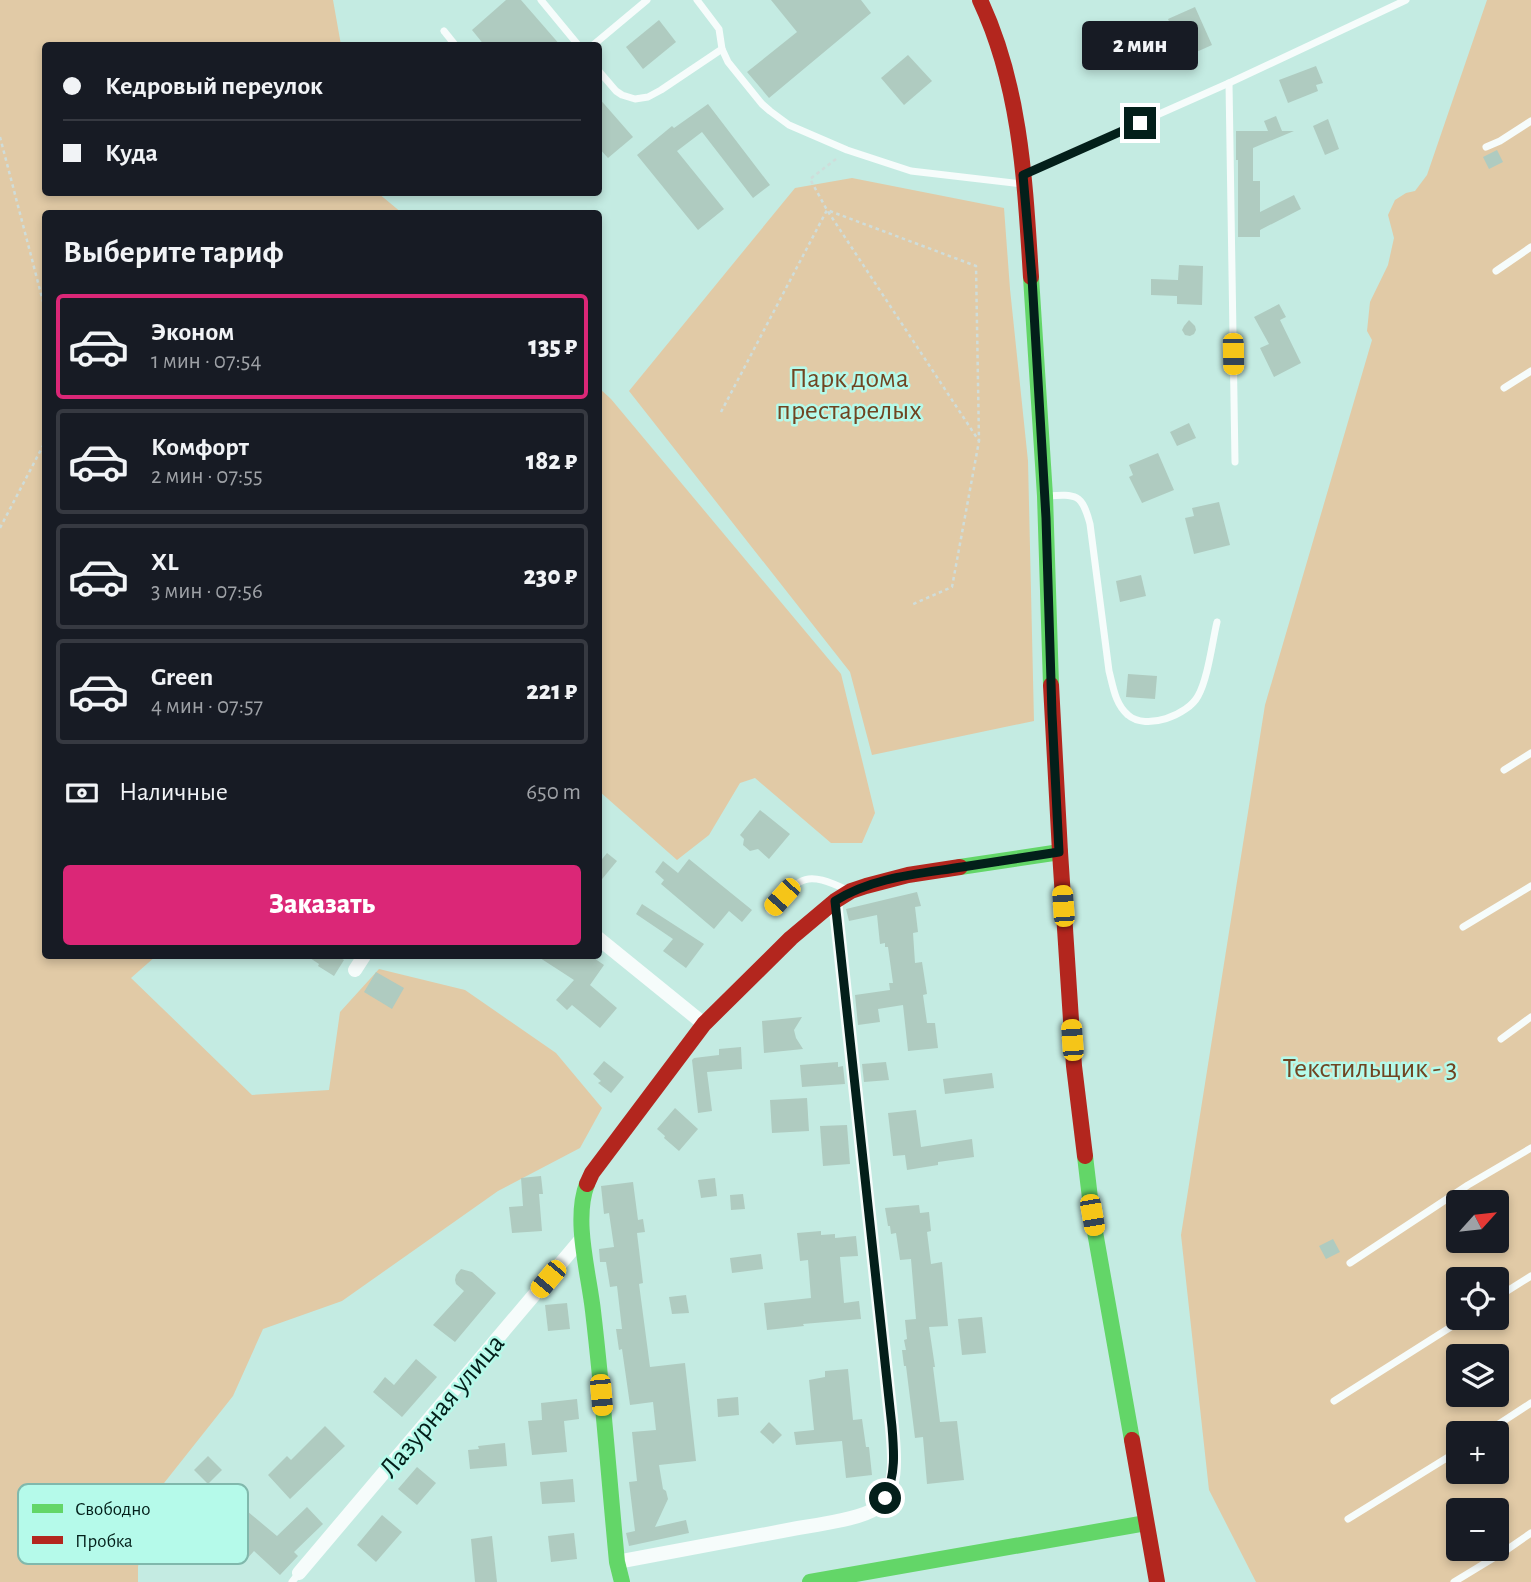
<!DOCTYPE html>
<html lang="ru">
<head>
<meta charset="utf-8">
<style>
	:root { --surface:#171b24; --page:#242831; --text:#f1f3f6; --muted:#9ea1a6; --line:#363941; --accent:#db2777 }
	body { margin:0; font-family:"Alegreya Sans",sans-serif; background:var(--page); color:var(--text); height:100vh; display:flex; flex-direction:column; font-size:26px; white-space:nowrap }
	* { box-sizing:border-box; margin:0 }
	p { font-size:23px; color:var(--muted) }
	.icon { flex:none; width:38px; height:38px; fill:none; stroke:currentColor; stroke-width:2; stroke-linecap:round; stroke-linejoin:round }
	.map { position:relative; flex:1; overflow:hidden }
	.drawer { position:absolute; left:42px; top:210px; width:560px; height:749px; display:flex; flex-direction:column; background:var(--surface); border-radius:7px; box-shadow:0 4px 10px #0003 }
	.drawer>* { flex:none }
	.guide { position:absolute; left:42px; top:42px; width:560px; height:154px; border-radius:7px; box-shadow:0 4px 10px #0003; display:grid; align-content:center; height:154px; padding:0 21px; background:var(--surface) }
	.needle { width:46px; rotate:63deg }
	.buttons { position:absolute; left:1446px; top:1190px; display:grid; gap:14px }
	.buttons a { display:grid; place-items:center; width:63px; height:63px; border-radius:7px; background:var(--surface); box-shadow:0 4px 10px #0003; font-size:35px }
	.end { position:absolute; width:32px; height:32px; margin:-16px; border:9px solid #031f1a; background:#fff; box-shadow:0 0 0 4px #fff }
	.from { border-radius:50% }
	.bubble { position:absolute; height:49px; border-radius:7px; background:var(--surface); box-shadow:0 4px 10px #0003; font-size:23px; font-weight:800; line-height:49px; text-align:center }
	.car { position:absolute; width:21px; height:42px; margin:-21px -10px; border-radius:9px; box-shadow:0 0 5px 2px #0007; background:linear-gradient(#f5c518 24%,#345 0 40%,#f5c518 0 76%,#345 0 86%,#f5c518 0) }
	.guide b { display:flex; align-items:center; gap:24px; height:66px; font-size:26px }
	.guide b+b { border-top:2px solid var(--line) }
	.guide i { width:18px; height:18px; background:var(--text) }
	ul { padding:0; list-style:none }
	li { display:flex; align-items:center; gap:21px; height:105px; margin:0 14px 10px; padding:0 7px; border:4px solid var(--line); border-radius:7px }
	li div { flex:1 }
	li b { display:block; font-size:26px }
	li em { font-style:normal; font-weight:800 }
	li.current { border-color:var(--accent) }
	li>.icon { width:63px; height:63px; stroke-width:1.5 }
	h2 { padding:0 21px; font-size:32px; line-height:84px }
	.pay { display:flex; align-items:center; gap:18px; height:77px; padding:0 21px; font-size:26px }
	.pay p { margin-inline-start:auto }
	.action { display:flex; gap:14px; margin-top:auto; padding:14px 21px }
	.action a { flex:1; height:80px; border-radius:7px; background:var(--accent); color:#fff; font-size:28px; font-weight:800; line-height:80px; text-align:center }
	.map>svg:first-child { display:block }
</style>
</head>
<body>
<div class="map">
<svg width="1531" height="1582" viewBox="0 0 1531 1582">
	<rect width="100%" height="100%" fill="#c4ebe2"/>
	<g fill="#e1caa6" fill-rule="evenodd">
		<polygon points="0,0 333,0 341,45 46,46 46,192 378,193 402,213 46,214 46,956 156,956 131,978 252,1095 329,1090 340,1012 379,969 465,990 556,1053 602,1108 580,1148 498,1191 342,1301 263,1329 233,1396 149,1502 138,1567 138,1582 0,1582"/>
		<path d="M1487,0H1531V1582H1256L1209,1490L1181,1235L1265,705L1372,340L1367,331L1370,302L1388,265L1394,238L1388,215L1395,200L1406,193L1415,191L1427,175ZM1458,1202H1496V1241H1458ZM1458,1279H1496V1318H1458ZM1458,1356H1496V1395H1458ZM1458,1433H1496V1472H1458ZM1458,1510H1496V1549H1458Z"/>
		<polygon points="852,178 1004,208 1010,289 1028,461 1034,721 872,755 850,672 629,391 795,188"/>
		<polygon points="599,388 611,399 841,674 875,813 862,843 831,843 755,778 740,783 709,835 677,860 599,791"/>
	</g>
	<g fill="#afcbc0">
		<polygon points="506,0 521,0 561,46 485,46 472,30"/>
		<polygon points="771,0 861,0 871,13 769,98 747,72 797,32"/>
		<polygon points="1195,7 1212,45 1183,58 1181,54 1176,56 1163,29 1171,26 1168,19"/>
		<polygon points="659,20 676,42 643,69 626,47"/>
		<polygon points="908,55 932,81 904,105 881,78"/>
		<polygon points="1316,66 1323,83 1316,85 1318,91 1288,103 1279,80"/>
		<polygon points="598,97 633,137 608,158 598,147"/>
		<polygon points="708,104 770,185 753,198 702,132 677,151 724,209 698,230 637,155 672,126 674,128"/>
		<polygon points="1276,116 1282,131 1294,131 1253,148 1253,181 1260,181 1260,212 1294,195 1301,209 1260,230 1260,237 1238,237 1238,160 1236,160 1236,131 1268,131 1264,121"/>
		<polygon points="1328,119 1339,149 1325,155 1313,126"/>
		<polygon points="1497,150 1503,162 1489,169 1483,157"/>
		<polygon points="1179,265 1203,266 1202,305 1177,304 1177,296 1151,295 1151,279 1178,280"/>
		<polygon points="1279,304 1286,317 1280,320 1301,363 1274,377 1260,348 1269,344 1254,317"/>
		<polygon points="1189,320 1195,326 1196,330 1194,334 1190,336 1185,335 1182,330 1184,326"/>
		<polygon points="1189,423 1196,438 1177,446 1170,432"/>
		<polygon points="1158,453 1174,490 1142,503 1129,477 1133,475 1129,465"/>
		<polygon points="1219,502 1230,545 1194,554 1185,518 1194,516 1192,508"/>
		<polygon points="1141,575 1146,596 1120,602 1116,581"/>
		<polygon points="1128,674 1157,676 1155,699 1126,697"/>
		<polygon points="760,810 790,834 769,859 758,849 750,851 743,845 744,839 740,835"/>
		<polygon points="607,853 617,861 598,884 598,864"/>
		<polygon points="689,859 752,910 742,922 729,911 714,929 661,884 664,880 655,872 663,861 678,873"/>
		<polygon points="917,892 921,906 915,907 918,932 913,933 915,963 922,962 927,994 923,995 927,1023 935,1023 938,1048 908,1051 903,1005 878,1009 880,1022 858,1025 855,995 890,990 889,983 893,983 888,947 885,947 885,943 880,944 877,915 849,921 846,909"/>
		<polygon points="642,904 704,944 686,968 663,951 673,939 636,914"/>
		<polygon points="307,956 337,956 344,960 334,976 318,966 319,964"/>
		<polygon points="537,956 591,956 604,965 590,985 617,1008 600,1028 572,1005 567,1010 556,1000 574,980"/>
		<polygon points="376,972 404,988 392,1009 364,992"/>
		<polygon points="802,1017 794,1030 796,1038 803,1049 764,1053 762,1021"/>
		<polygon points="741,1047 742,1069 707,1072 712,1111 698,1113 692,1060 694,1058 719,1055 719,1049"/>
		<polygon points="604,1061 624,1077 611,1093 598,1083 601,1081 593,1074"/>
		<polygon points="838,1062 838,1067 843,1066 845,1084 802,1087 800,1065"/>
		<polygon points="886,1062 889,1080 864,1082 862,1064"/>
		<polygon points="992,1073 994,1088 945,1094 943,1079"/>
		<polygon points="807,1098 809,1131 772,1133 770,1100"/>
		<polygon points="675,1108 698,1129 679,1151 664,1138 665,1136 657,1129"/>
		<polygon points="916,1110 921,1147 972,1139 974,1157 938,1162 938,1165 907,1170 905,1155 893,1156 888,1113"/>
		<polygon points="847,1125 850,1164 823,1166 820,1126"/>
		<polygon points="541,1176 543,1194 539,1194 542,1231 512,1233 509,1207 523,1206 521,1178"/>
		<polygon points="715,1178 717,1196 701,1198 698,1180"/>
		<polygon points="633,1182 638,1220 643,1219 645,1232 637,1233 643,1283 639,1284 650,1367 685,1363 696,1461 659,1465 663,1489 666,1491 668,1499 655,1527 686,1520 689,1533 629,1546 626,1533 635,1531 629,1482 637,1481 632,1432 656,1430 653,1402 630,1405 622,1349 619,1350 616,1329 622,1329 617,1286 610,1287 606,1262 600,1262 599,1249 614,1247 609,1213 604,1214 601,1186"/>
		<polygon points="743,1194 745,1209 731,1210 730,1195"/>
		<polygon points="919,1205 920,1213 929,1212 931,1231 927,1232 931,1264 942,1262 948,1326 929,1327 935,1367 933,1367 940,1422 957,1421 964,1480 927,1484 923,1437 915,1438 906,1366 904,1366 902,1350 906,1350 904,1340 907,1339 905,1320 916,1319 911,1259 900,1260 896,1233 891,1234 890,1226 888,1226 885,1208"/>
		<polygon points="821,1231 821,1235 835,1234 835,1238 856,1236 858,1256 840,1257 844,1303 859,1301 861,1319 803,1324 804,1326 767,1330 764,1303 811,1298 808,1260 800,1261 797,1233"/>
		<polygon points="1333,1239 1340,1252 1326,1259 1319,1246"/>
		<polygon points="761,1254 763,1269 732,1273 730,1258"/>
		<polygon points="461,1269 472,1272 496,1293 455,1342 433,1325 464,1291 456,1284 455,1280 456,1275"/>
		<polygon points="686,1295 689,1313 672,1314 669,1297"/>
		<polygon points="567,1303 570,1329 548,1331 545,1305"/>
		<polygon points="982,1317 986,1353 962,1355 958,1319"/>
		<polygon points="416,1359 437,1377 402,1417 373,1392 385,1377 394,1385"/>
		<polygon points="848,1369 853,1420 862,1419 866,1447 869,1447 872,1475 846,1478 842,1441 796,1445 794,1432 814,1430 809,1380 825,1377 825,1371"/>
		<polygon points="738,1397 739,1415 718,1417 717,1399"/>
		<polygon points="577,1399 579,1419 564,1421 567,1452 532,1455 528,1421 542,1420 541,1403"/>
		<polygon points="769,1422 782,1435 773,1444 760,1432"/>
		<polygon points="325,1426 345,1446 290,1499 268,1475 287,1456 291,1460"/>
		<polygon points="505,1443 507,1466 470,1469 468,1450 479,1449 478,1446"/>
		<polygon points="208,1456 222,1470 208,1484 194,1470"/>
		<polygon points="417,1467 436,1483 417,1505 398,1489"/>
		<polygon points="573,1479 575,1502 542,1504 540,1482"/>
		<polygon points="307,1507 323,1524 294,1552 298,1556 280,1575 254,1551 246,1560 222,1540 247,1511 277,1536"/>
		<polygon points="382,1515 402,1532 376,1562 357,1545"/>
		<polygon points="574,1533 577,1559 551,1562 548,1536"/>
		<polygon points="492,1536 497,1582 475,1582 471,1539"/>
	</g>
	<g fill="none" stroke-linecap="round" stroke-linejoin="round">
		<g stroke="#cfddda" stroke-width="2.5" stroke-dasharray="3.5 3.5" stroke-linecap="butt">
			<polyline points="0,137 46,313"/>
			<polyline points="836,159 810,179 827,210 979,441 952,587 911,605"/>
			<polyline points="721,412 827,210 976,266 979,441"/>
			<polyline points="0,528 46,440"/>
		</g>
		<g stroke="#f6fcfb" stroke-width="7">
			<polyline points="541,0 579,46"/>
			<polyline points="697,0 719,29 722,49 728,62 762,104 770,111 789,125 847,150 911,171 1023,184"/>
			<polyline points="444,31 456,46"/>
			<polyline points="592,46 647,0"/>
			<polyline points="598,70 616,91 622,95 635,99 648,97 661,90 722,49"/>
			<polyline points="1229,83 1235,462"/>
			<polyline points="1486,147 1500,141 1531,121"/>
			<polyline points="1024,174 1229,83 1406,0"/>
			<polyline points="1496,271 1531,247"/>
			<polyline points="1504,388 1531,371"/>
			<path d="M1045,496C1076,494 1082,493 1090,524L1109,671C1113,686 1115,704 1128,715C1146,731 1188,715 1198,696C1208,678 1212,643 1217,622"/>
			<polyline points="1504,770 1531,753"/>
			<path d="M770,911C800,878 803,869 847,890"/>
			<polyline points="1463,927 1531,886"/>
			<polyline points="1501,1039 1531,1017"/>
			<polyline points="1350,1263 1468,1185 1531,1148"/>
			<polyline points="1496,1298 1531,1276"/>
			<polyline points="1334,1401 1465,1318"/>
			<polyline points="1485,1433 1531,1403"/>
			<polyline points="1348,1519 1458,1451"/>
			<polyline points="292,1582 299,1573"/>
			<polyline points="1454,1582 1505,1551 1531,1533"/>
		</g>
		<g stroke="#f6fcfb" stroke-width="14">
			<polyline points="598,938 704,1024"/>
			<polyline points="355,970 364,956"/>
			<path d="M617,1562C677,1551 737,1539 798,1528C816,1525 862,1519 876,1508C900,1490 894,1452 892,1427L835,901"/>
			<polyline points="299,1573 583,1237"/>
		</g>
		<g stroke="#63d668" stroke-width="16">
			<polyline points="1031,277 1045,496 1051,685"/>
			<polyline points="960,867 1060,852"/>
			<polyline points="1085,1156 1092,1215 1132,1440"/>
			<path d="M587,1184C573,1220 589,1274 593,1311C603,1395 609,1479 617,1562L622,1582"/>
			<polyline points="810,1582 1146,1523"/>
		</g>
		<g stroke="#b3261e" stroke-width="16">
			<path d="M980,0C1021,87 1025,183 1031,277"/>
			<polyline points="1051,685 1060,852 1074,1066 1085,1156"/>
			<polyline points="587,1184 592,1173 704,1024 791,938 835,901 851,891 866,886 908,875 960,867"/>
			<polyline points="1132,1440 1157,1582"/>
		</g>
	</g>
	<g fill="none" stroke-linecap="round" stroke-linejoin="round">
		<path stroke="#031f1a" stroke-width="9" d="M885,1498C896,1475 894,1451 892,1427L835,901C873,877 918,874 962,867C994,862 1027,857 1059,852L1052,714L1046,518L1032,278L1023,175L1140,123"/>
	</g>
	<g text-anchor="middle" stroke-width="5" stroke-linejoin="round" paint-order="stroke">
		<g font-size="28" fill="#704522" stroke="#b5faea">
			<text x="849" y="387">Парк дома<tspan x="849" dy="32">престарелых</tspan></text>
			<text x="1370" y="1077">Текстильщик - 3</text>
		</g>
		<g font-size="28" fill="#031f1a" stroke="#b5faea">
			<text transform="translate(441 1405) rotate(-50)" y="10">Лазурная улица</text>
		</g>
	</g>
	<rect x="18" y="1484" width="230" height="80" rx="10" fill="#b5faea" stroke="#80b8ac" stroke-width="2"/>
	<rect x="32" y="1504" width="31" height="9" fill="#63d668"/>
	<rect x="32" y="1536" width="31" height="8" fill="#b3261e"/>
	<g font-size="19" fill="#031f1a">
		<text x="75" y="1515">Свободно</text>
		<text x="75" y="1547">Пробка</text>
	</g>
</svg>
<div class="buttons">
<a><svg class="needle" viewBox="-14 -14 28 28"><path d="M0-13l5 13h-10z" fill="#e53935"/><path d="M0 13l5-13h-10z" fill="#9ea1a6"/></svg></a>
<a><svg class="icon" aria-label="locate" viewBox="0 0 24 24"><circle cx="12" cy="12" r="6"/><path d="M12 2v4M12 18v4M2 12h4M18 12h4"/></svg></a>
<a><svg class="icon" aria-label="layers" viewBox="0 0 24 24"><path d="M12 4l9 5-9 5-9-5zM3 14l9 5 9-5"/></svg></a>
<a>+</a>
<a>−</a>
</div>
<i class="end from" style="left:885px;top:1498px"></i>
<i class="end" style="left:1140px;top:123px"></i>
<div class="bubble" style="left:1082px;top:21px;width:116px">2 мин</div>
<i class="car" style="left:1233px;top:354px;rotate:179deg"></i>
<i class="car" style="left:782px;top:897px;rotate:222deg"></i>
<i class="car" style="left:1063px;top:906px;rotate:356deg"></i>
<i class="car" style="left:1072px;top:1040px;rotate:356deg"></i>
<i class="car" style="left:1092px;top:1215px;rotate:170deg"></i>
<i class="car" style="left:548px;top:1279px;rotate:220deg"></i>
<i class="car" style="left:601px;top:1395px;rotate:175deg"></i>
<div class="guide">
<b><i class="from"></i>Кедровый переулок</b>
<b><i></i>Куда</b>
</div>
<section class="drawer">
<h2>Выберите тариф</h2>
<ul>
<li class="current"><svg class="icon" aria-label="car" viewBox="0 0 24 24"><path d="M5 17H2v-5l4-1 3-4h7l3 4 3 1v5h-3M9 17h6M6 11h13"/><circle cx="7" cy="17" r="2"/><circle cx="17" cy="17" r="2"/></svg><div><b>Эконом</b><p>1 мин · 07:54</p></div><em>135 ₽</em></li>
<li><svg class="icon" aria-label="car" viewBox="0 0 24 24"><path d="M5 17H2v-5l4-1 3-4h7l3 4 3 1v5h-3M9 17h6M6 11h13"/><circle cx="7" cy="17" r="2"/><circle cx="17" cy="17" r="2"/></svg><div><b>Комфорт</b><p>2 мин · 07:55</p></div><em>182 ₽</em></li>
<li><svg class="icon" aria-label="car" viewBox="0 0 24 24"><path d="M5 17H2v-5l4-1 3-4h7l3 4 3 1v5h-3M9 17h6M6 11h13"/><circle cx="7" cy="17" r="2"/><circle cx="17" cy="17" r="2"/></svg><div><b>XL</b><p>3 мин · 07:56</p></div><em>230 ₽</em></li>
<li><svg class="icon" aria-label="car" viewBox="0 0 24 24"><path d="M5 17H2v-5l4-1 3-4h7l3 4 3 1v5h-3M9 17h6M6 11h13"/><circle cx="7" cy="17" r="2"/><circle cx="17" cy="17" r="2"/></svg><div><b>Green</b><p>4 мин · 07:57</p></div><em>221 ₽</em></li>
</ul>
<div class="pay"><svg class="icon" aria-label="cash" viewBox="0 0 24 24"><path d="M3 7h18v10H3z"/><circle cx="12" cy="12" r="2"/></svg>Наличные<p>650 m</p></div>
<div class="action"><a>Заказать</a></div>
</section>
</div>
</body>
</html>
